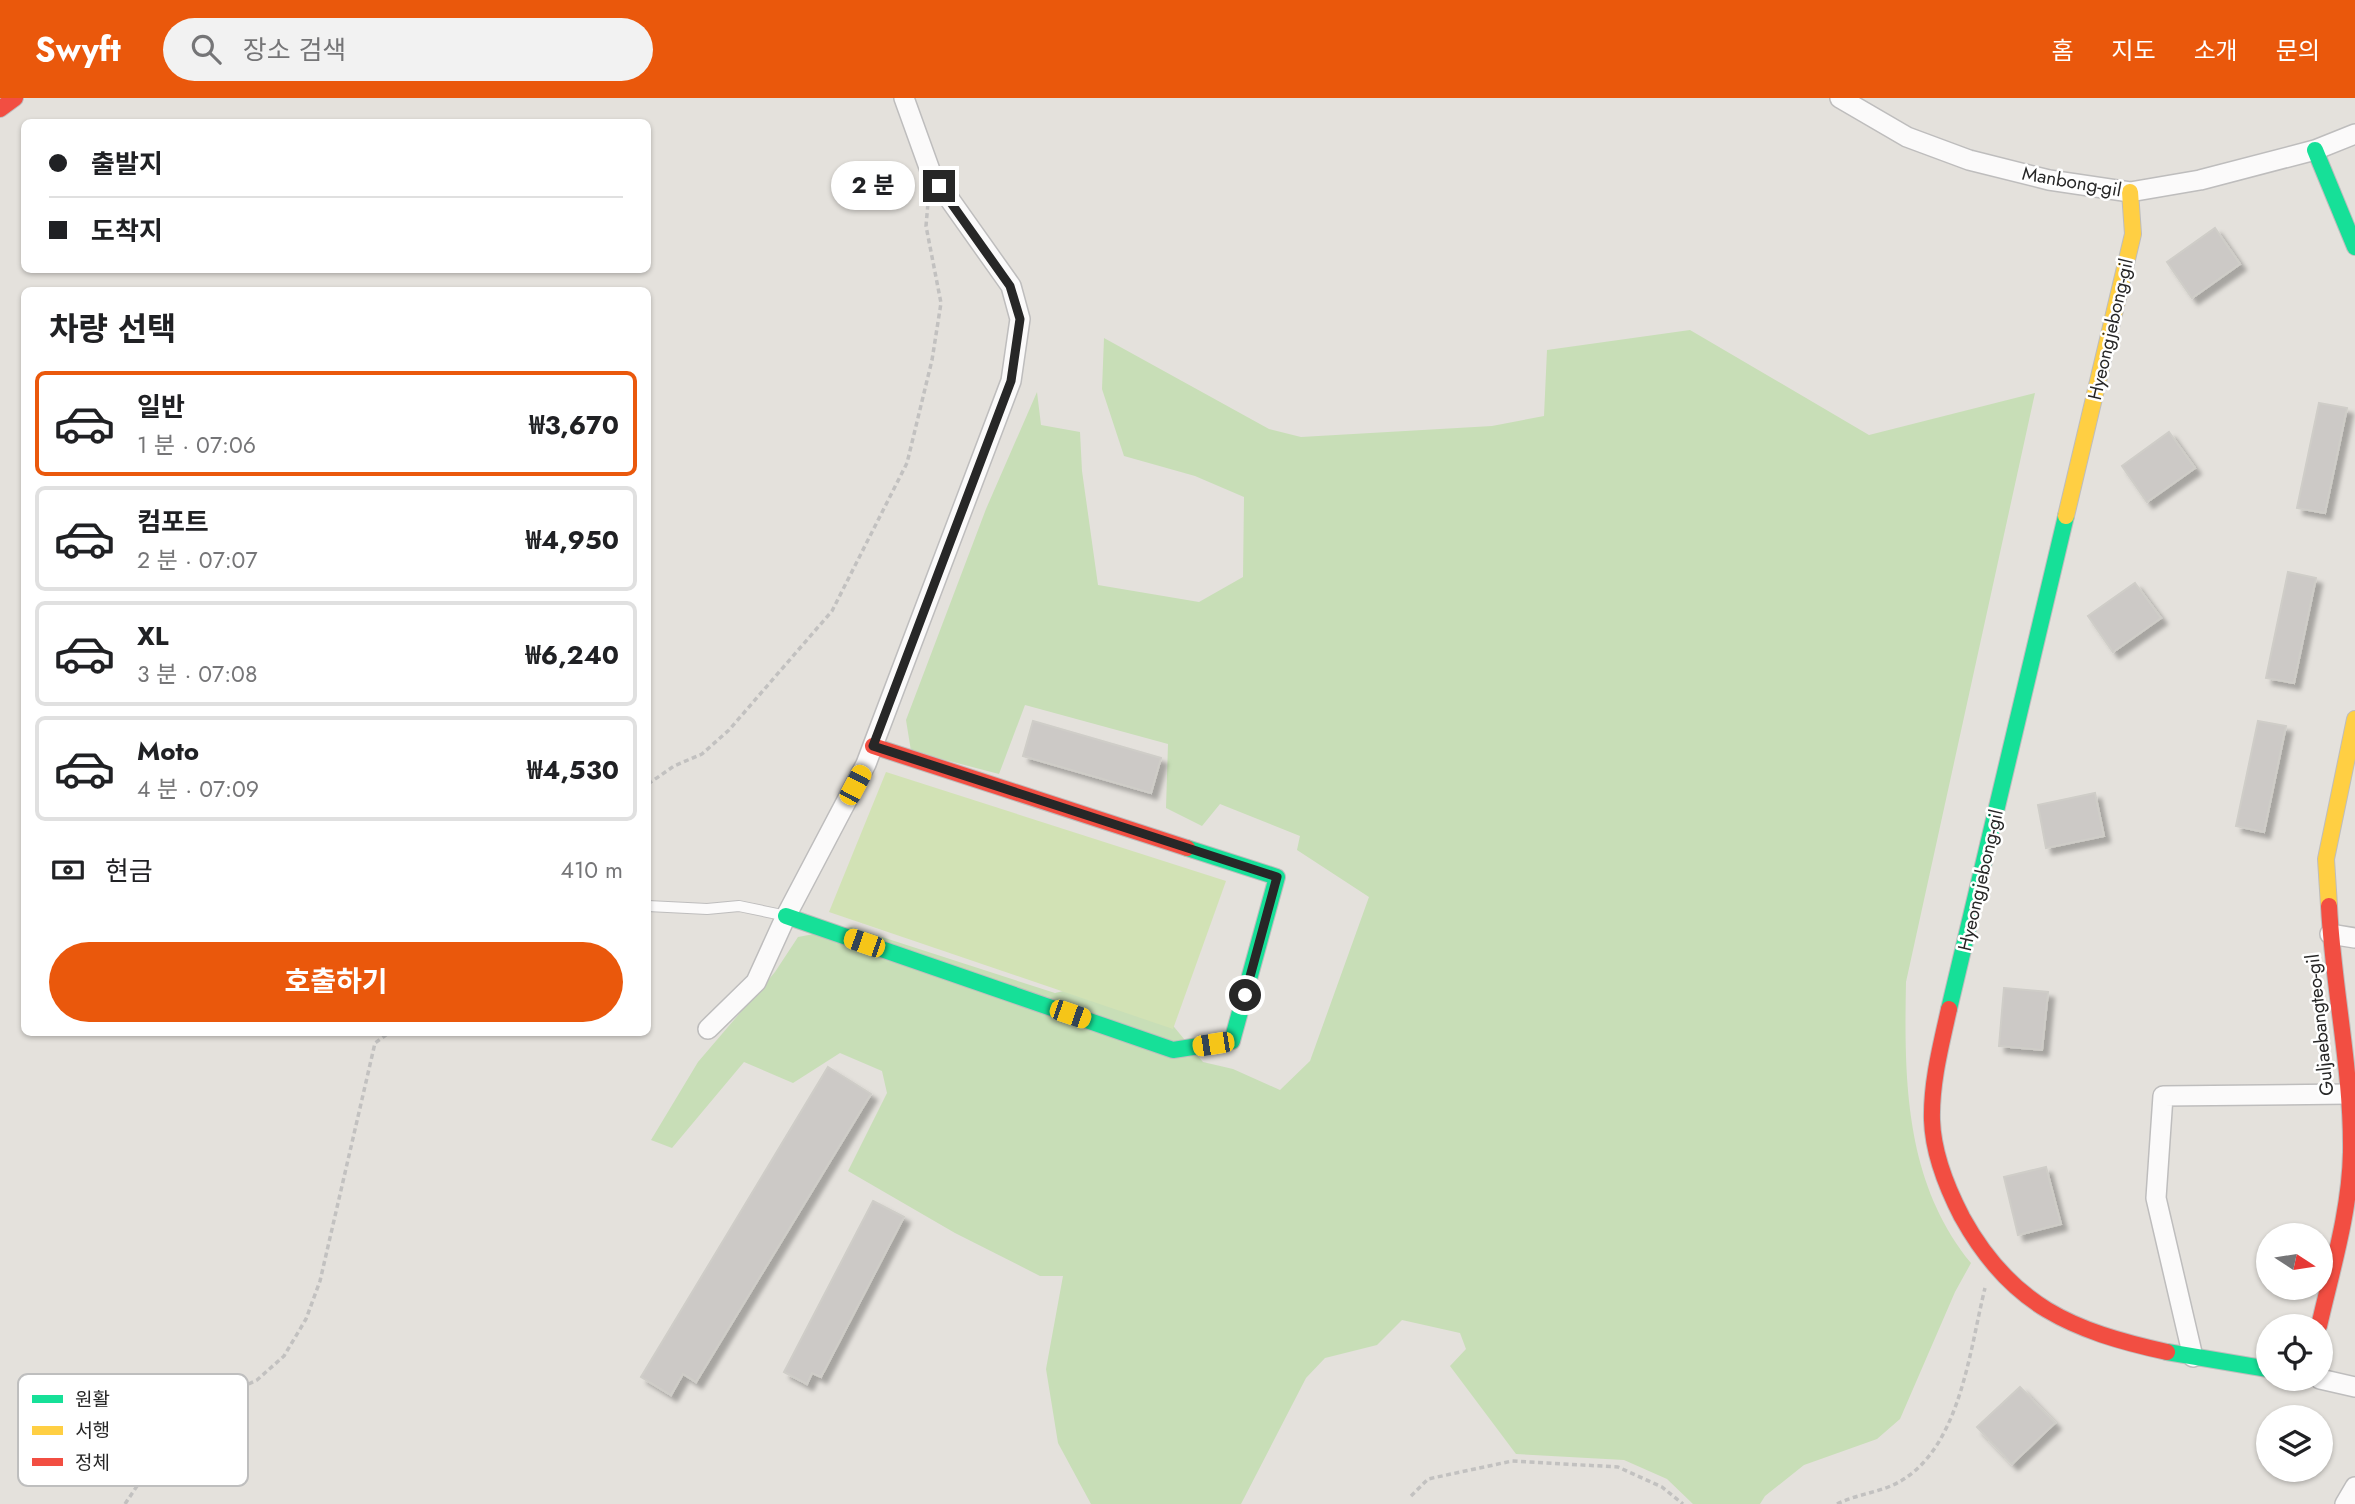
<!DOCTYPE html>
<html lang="ko">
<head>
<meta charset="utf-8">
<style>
	:root { --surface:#fff; --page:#f2f2f2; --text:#202124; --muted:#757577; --line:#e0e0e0; --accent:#ea580c }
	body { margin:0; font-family:Jost,"Noto Sans KR",sans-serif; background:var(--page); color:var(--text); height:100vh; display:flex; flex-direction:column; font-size:26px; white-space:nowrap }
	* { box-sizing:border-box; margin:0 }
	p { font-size:23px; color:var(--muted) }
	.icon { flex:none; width:38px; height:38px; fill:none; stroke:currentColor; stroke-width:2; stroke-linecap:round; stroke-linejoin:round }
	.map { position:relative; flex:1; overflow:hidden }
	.details { position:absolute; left:21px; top:189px; width:630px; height:749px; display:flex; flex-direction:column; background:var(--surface); border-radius:10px; box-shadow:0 2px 5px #0004 }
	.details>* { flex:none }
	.hud { position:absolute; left:21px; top:21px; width:630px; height:154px; border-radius:10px; box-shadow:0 2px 5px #0004; display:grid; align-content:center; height:154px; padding:0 28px; background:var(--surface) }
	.needle { width:46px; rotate:102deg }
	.buttons { position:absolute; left:2256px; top:1125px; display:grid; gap:14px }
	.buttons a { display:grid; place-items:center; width:77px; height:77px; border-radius:50%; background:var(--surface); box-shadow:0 2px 5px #0004; font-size:35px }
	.end { position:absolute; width:32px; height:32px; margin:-16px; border:9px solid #272727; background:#fff; box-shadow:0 0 0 4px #fff }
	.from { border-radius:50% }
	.bubble { position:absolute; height:49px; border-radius:24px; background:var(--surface); box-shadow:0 2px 5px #0004; font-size:23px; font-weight:700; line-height:49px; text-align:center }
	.car { position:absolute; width:21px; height:42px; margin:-21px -10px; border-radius:9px; box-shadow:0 0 5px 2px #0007; background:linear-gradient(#f5c518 24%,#345 0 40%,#f5c518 0 76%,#345 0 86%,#f5c518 0) }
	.hud b { display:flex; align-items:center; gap:24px; height:66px; font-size:26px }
	.hud b+b { border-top:2px solid var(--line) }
	.hud i { width:18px; height:18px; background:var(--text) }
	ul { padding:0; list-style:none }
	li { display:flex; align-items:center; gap:21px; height:105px; margin:0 14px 10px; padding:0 14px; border:4px solid var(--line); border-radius:10px }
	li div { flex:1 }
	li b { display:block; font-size:26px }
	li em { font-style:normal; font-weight:700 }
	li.selected { border-color:var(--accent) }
	li>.icon { width:63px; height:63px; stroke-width:1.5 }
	h2 { padding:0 28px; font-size:32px; line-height:84px }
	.pay { display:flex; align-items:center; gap:18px; height:77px; padding:0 28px; font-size:26px }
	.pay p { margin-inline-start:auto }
	.action { display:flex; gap:14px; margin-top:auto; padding:14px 28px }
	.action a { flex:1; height:80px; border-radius:42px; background:var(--accent); color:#fff; font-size:28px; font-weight:700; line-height:80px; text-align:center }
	header { display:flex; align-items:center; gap:42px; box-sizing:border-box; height:98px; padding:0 35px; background:var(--accent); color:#fff }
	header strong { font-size:33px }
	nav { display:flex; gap:38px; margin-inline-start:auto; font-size:24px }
	.search { width:490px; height:63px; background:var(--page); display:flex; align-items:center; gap:18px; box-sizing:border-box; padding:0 24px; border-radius:38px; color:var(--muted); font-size:26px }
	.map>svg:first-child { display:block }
</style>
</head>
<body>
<header>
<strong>Swyft</strong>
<div class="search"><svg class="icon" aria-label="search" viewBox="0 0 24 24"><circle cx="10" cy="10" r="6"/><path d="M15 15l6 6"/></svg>장소 검색</div>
<nav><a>홈</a><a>지도</a><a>소개</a><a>문의</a></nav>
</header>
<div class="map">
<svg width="2355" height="1406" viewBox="0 0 2355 1406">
	<defs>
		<filter id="shadow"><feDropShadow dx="6" dy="6" stdDeviation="2" flood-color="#0004"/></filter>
	</defs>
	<rect width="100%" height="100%" fill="#e4e1dc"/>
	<path fill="#c8deb7" d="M1690,232L1869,337L2035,295L1906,884C1904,983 1905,1084 1971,1165L1955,1194L1900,1321L1877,1341L1804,1367L1765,1398L1760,1406H1693L1667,1381L1624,1362L1516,1356L1450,1268L1466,1251L1460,1235L1402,1222L1377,1247L1325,1260L1306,1280L1241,1406H1091L1058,1345L1046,1271L1063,1178H1040L955,1135L848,1073L887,995L882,973L840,955L793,985L744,964L672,1050L651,1042L698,964L775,874L798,839L851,829L1055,895L1093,886L1156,907L1203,964L1233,971L1280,992L1310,963L1369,799L1297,752L1300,738L1220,706L1202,728L1166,710L1168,646L1025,607L999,676L911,653L906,622L986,411L1037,294L1041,327L1080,334L1082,373L1098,487L1199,504L1243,479L1244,399L1195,378L1124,358L1102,291L1104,240L1269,331L1301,339L1492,328L1544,318L1547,252Z"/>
	<polygon fill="#d2e2b5" points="886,674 1226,783 1173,931 829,814"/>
	<g fill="#ccc9c6" stroke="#cfcdc8" stroke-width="2" filter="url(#shadow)">
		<polygon points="2215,130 2240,166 2192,200 2167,164"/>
		<polygon points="2319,305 2347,310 2325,415 2297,410"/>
		<polygon points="2169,334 2195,370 2147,404 2122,368"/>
		<polygon points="2288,474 2316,480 2294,585 2266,580"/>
		<polygon points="2135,485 2161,520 2113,554 2088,518"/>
		<polygon points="1033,623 1161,660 1151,695 1023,658"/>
		<polygon points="2258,623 2286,628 2264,734 2236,728"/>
		<polygon points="2095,695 2104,738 2046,750 2038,707"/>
		<polygon points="2004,890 2048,894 2042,952 1999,948"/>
		<polygon points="828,969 871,996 696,1284 683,1276 671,1297 641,1279"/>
		<polygon points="2046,1069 2061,1126 2018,1137 2004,1079"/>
		<polygon points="873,1103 904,1119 821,1279 812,1275 807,1286 784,1274"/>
		<polygon points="2020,1289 2055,1325 2012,1366 1977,1329"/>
	</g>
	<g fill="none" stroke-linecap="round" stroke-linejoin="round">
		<defs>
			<polyline id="lane" points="648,808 707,811 739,808 782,817"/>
			<g id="street">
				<polyline points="1840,0 1907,39 1969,62 2049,82 2130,94 2200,82 2315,52 2355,36"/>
				<polyline points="2330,836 2355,840"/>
				<polyline points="708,931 756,884 786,818 866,666 1011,283 1020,221 1011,188 931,75 904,0"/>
				<polyline points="2193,1259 2156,1100 2163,998 2349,996"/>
				<polyline points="2320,1281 2355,1289"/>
				<polyline points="2345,1406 2355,1389"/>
			</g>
			<g id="fast">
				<polyline points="2315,52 2355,149"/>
				<polyline points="786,818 1173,952 1232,943 1277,779 1187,750"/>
				<polyline points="1949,911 2066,418"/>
				<polyline points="2167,1254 2268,1271"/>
			</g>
			<g id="slow">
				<polyline points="2066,418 2133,136 2130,94"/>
				<polyline points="2329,808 2326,761 2355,621"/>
			</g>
			<g id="jam">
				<polyline points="0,11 15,0"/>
				<polyline points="873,648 1187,750"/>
				<path d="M1949,911C1941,947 1931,985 1932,1022C1933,1055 1947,1090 1962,1119C2011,1208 2072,1233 2167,1254"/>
				<path d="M2319,1228C2332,1171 2350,1113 2351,1054C2352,971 2333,890 2329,808"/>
			</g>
		</defs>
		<use href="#lane" stroke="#bebdbd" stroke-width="12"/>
		<use href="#street" stroke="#bebdbd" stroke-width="22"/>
		<use href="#fast" stroke="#bebdbd" stroke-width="18"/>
		<use href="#slow" stroke="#bebdbd" stroke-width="18"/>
		<use href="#jam" stroke="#bebdbd" stroke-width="18"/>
		<g stroke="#c2c1c0" stroke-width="3.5" stroke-dasharray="5 3.5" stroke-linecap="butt">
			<polyline points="648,686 674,668 702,656 729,632 832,513 907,365 932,262 941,205 926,128 928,105"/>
			<polyline points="1411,1398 1428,1381 1512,1363 1618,1369 1662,1389 1683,1406"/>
			<polyline points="125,1406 185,1316 257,1282 284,1258 306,1221 320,1183 375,945 390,934"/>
			<path d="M1837,1406C1855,1397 1875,1395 1893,1387C1960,1356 1969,1254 1985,1190"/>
		</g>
		<use href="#lane" stroke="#fbfafa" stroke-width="10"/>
		<use href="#street" stroke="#fbfafa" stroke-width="19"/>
		<use href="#fast" stroke="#16e098" stroke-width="16"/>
		<use href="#slow" stroke="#ffcf43" stroke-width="16"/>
		<use href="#jam" stroke="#f24e42" stroke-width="16"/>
	</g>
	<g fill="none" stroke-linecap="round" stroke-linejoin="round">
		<polyline stroke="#272727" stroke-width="9" points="939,88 1010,188 1020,221 1011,283 873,648 1277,779 1245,897"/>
	</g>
	<g text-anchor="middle" stroke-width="5" stroke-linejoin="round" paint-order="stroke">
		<g font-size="19" fill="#272727" stroke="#fff">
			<text transform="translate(2072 83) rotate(10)" y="7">Manbong-gil</text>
			<text transform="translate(2110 231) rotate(-77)" y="7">Hyeongjebong-gil</text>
			<text transform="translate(1980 782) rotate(-77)" y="7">Hyeongjebong-gil</text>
			<text transform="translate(2319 927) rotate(-96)" y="7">Guljaebangteo-gil</text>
		</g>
	</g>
	<rect x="18" y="1276" width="230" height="112" rx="10" fill="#fff" stroke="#bebebe" stroke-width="2"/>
	<rect x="32" y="1297" width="31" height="8" fill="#16e098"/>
	<rect x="32" y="1328" width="31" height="9" fill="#ffcf43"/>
	<rect x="32" y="1360" width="31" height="8" fill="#f24e42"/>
	<g font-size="19" fill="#272727">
		<text x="75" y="1308">원활</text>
		<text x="75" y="1339">서행</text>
		<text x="75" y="1371">정체</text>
	</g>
</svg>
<div class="buttons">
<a><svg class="needle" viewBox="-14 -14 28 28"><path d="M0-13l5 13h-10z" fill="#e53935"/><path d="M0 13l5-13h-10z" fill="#757577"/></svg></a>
<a><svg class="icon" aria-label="locate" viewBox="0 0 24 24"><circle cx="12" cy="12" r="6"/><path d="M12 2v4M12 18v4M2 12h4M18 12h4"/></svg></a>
<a><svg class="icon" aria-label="layers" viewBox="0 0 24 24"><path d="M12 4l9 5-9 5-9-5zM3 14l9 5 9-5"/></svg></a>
</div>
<i class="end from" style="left:1245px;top:897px"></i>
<i class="end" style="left:939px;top:88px"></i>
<div class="bubble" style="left:831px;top:63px;width:84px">2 분</div>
<i class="car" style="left:855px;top:687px;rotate:28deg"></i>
<i class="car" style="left:864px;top:845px;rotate:289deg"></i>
<i class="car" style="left:1070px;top:916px;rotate:109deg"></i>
<i class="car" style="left:1213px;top:946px;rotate:261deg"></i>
<div class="hud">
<b><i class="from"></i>출발지</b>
<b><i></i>도착지</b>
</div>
<section class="details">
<h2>차량 선택</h2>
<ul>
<li class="selected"><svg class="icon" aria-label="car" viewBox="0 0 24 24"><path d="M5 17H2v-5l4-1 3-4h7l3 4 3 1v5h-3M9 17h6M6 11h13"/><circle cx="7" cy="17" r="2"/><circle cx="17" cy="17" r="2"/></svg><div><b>일반</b><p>1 분 · 07:06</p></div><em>₩3,670</em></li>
<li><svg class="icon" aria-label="car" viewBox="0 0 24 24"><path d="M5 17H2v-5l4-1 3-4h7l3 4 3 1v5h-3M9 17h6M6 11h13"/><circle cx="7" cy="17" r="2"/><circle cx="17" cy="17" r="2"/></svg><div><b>컴포트</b><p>2 분 · 07:07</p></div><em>₩4,950</em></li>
<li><svg class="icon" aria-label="car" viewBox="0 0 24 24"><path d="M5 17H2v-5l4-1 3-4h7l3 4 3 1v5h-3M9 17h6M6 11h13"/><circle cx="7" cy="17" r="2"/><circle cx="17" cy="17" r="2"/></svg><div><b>XL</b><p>3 분 · 07:08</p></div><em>₩6,240</em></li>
<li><svg class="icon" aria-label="car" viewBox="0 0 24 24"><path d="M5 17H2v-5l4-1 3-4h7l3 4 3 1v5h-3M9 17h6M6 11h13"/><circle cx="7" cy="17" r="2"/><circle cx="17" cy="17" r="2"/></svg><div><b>Moto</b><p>4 분 · 07:09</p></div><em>₩4,530</em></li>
</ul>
<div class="pay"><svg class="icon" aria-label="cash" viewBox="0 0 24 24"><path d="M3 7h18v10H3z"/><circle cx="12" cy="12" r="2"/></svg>현금<p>410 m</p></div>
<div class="action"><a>호출하기</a></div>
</section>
</div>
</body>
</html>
